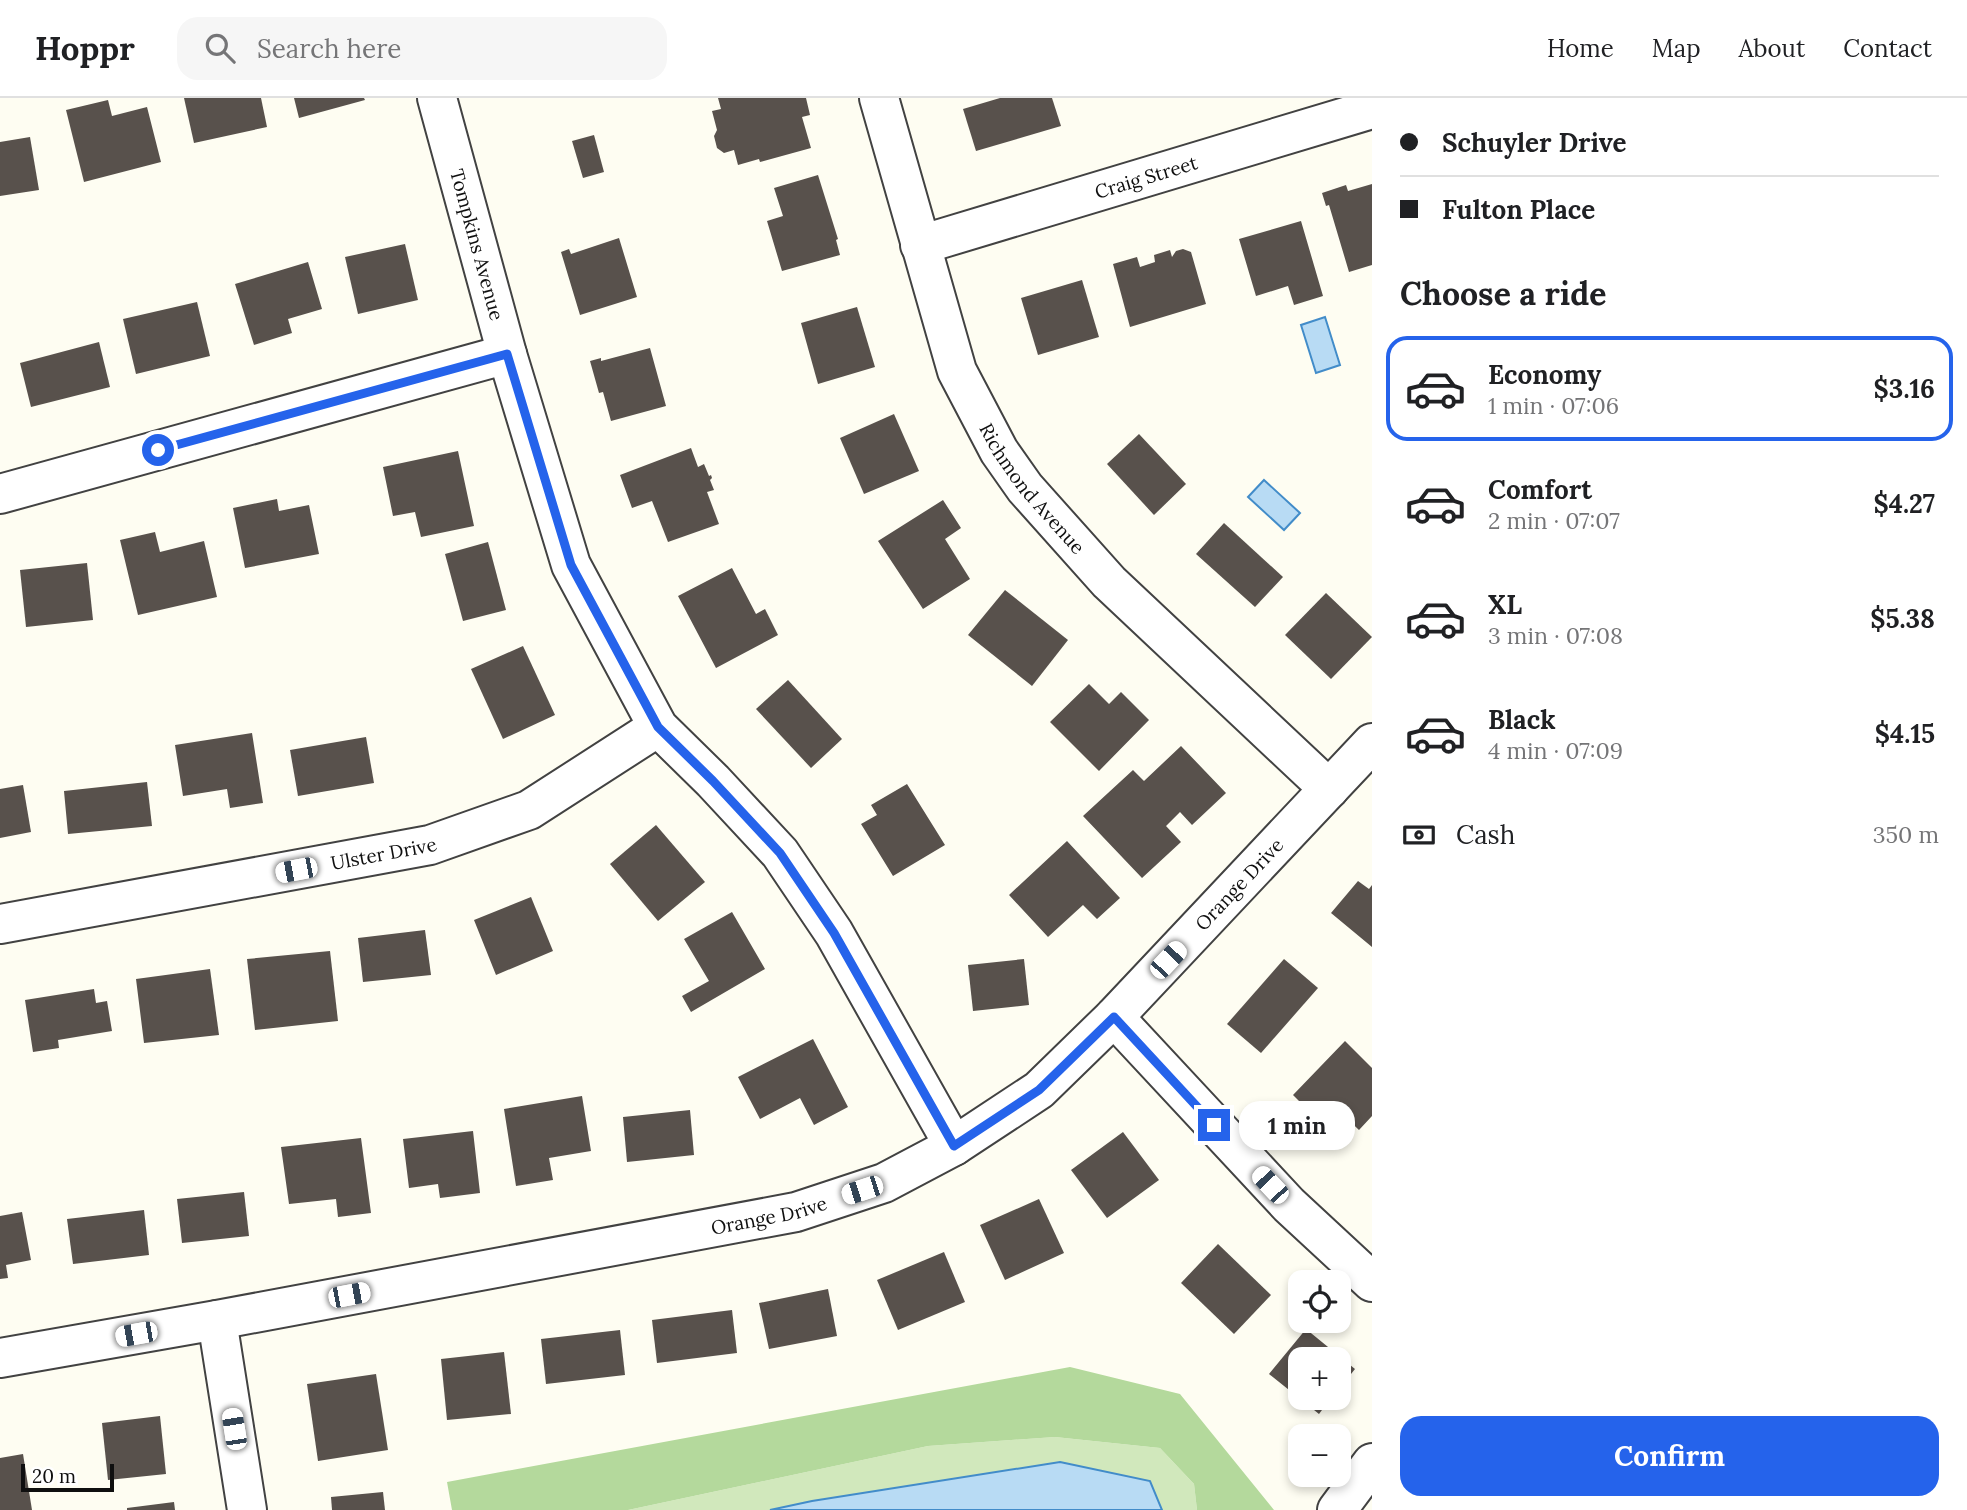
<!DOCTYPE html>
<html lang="en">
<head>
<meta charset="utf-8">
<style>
	:root { --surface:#fff; --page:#f6f6f6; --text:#202124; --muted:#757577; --line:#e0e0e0; --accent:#2563eb }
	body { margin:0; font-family:Lora,serif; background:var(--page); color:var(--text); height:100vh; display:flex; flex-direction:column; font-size:26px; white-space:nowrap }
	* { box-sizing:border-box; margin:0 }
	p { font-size:23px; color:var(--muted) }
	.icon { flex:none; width:38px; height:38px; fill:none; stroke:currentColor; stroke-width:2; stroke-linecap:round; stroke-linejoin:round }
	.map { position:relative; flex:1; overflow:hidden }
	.details { display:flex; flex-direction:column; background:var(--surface); width:595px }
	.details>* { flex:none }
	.top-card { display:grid; align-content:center; height:154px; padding:0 28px; background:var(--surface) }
	.controls { position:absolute; left:1288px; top:1172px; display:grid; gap:14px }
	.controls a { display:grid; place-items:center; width:63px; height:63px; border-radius:14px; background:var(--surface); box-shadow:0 4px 10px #0003; font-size:35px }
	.scale { position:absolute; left:21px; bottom:18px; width:93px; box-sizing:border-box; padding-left:7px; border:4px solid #0f0f0f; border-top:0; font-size:19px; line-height:24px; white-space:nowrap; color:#0f0f0f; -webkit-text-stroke:5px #fff; paint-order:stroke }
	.end { position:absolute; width:32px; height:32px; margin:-16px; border:9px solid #2563eb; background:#fff; box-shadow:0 0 0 4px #fff }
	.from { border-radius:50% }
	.bubble { position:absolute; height:49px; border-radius:21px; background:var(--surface); box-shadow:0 4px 10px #0003; font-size:23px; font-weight:700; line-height:49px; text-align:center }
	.car { position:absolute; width:21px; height:42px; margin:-21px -10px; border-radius:9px; box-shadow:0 0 5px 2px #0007; background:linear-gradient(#fff 24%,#345 0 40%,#fff 0 76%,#345 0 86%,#fff 0) }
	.top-card b { display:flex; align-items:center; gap:24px; height:66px; font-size:26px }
	.top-card b+b { border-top:2px solid var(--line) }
	.top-card i { width:18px; height:18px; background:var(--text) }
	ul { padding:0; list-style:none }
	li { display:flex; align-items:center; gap:21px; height:105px; margin:0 14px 10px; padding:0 14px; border:4px solid transparent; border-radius:21px }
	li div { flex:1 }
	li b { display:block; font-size:26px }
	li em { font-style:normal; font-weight:700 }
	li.current { border-color:var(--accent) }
	li>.icon { width:63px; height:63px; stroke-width:1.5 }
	h2 { padding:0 28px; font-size:32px; line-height:84px }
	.pay { display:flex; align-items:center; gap:18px; height:77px; padding:0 28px; font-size:26px }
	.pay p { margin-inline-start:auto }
	.primary-button { display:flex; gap:14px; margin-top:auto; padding:14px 28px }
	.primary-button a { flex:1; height:80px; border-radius:21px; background:var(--accent); color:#fff; font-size:28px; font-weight:700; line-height:80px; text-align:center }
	header { display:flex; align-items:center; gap:42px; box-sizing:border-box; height:98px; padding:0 35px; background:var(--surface); border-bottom:2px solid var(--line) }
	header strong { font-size:33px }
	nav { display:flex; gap:38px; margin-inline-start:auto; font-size:24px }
	.search { width:490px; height:63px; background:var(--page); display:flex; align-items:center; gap:18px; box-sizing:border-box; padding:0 24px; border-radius:21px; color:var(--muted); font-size:26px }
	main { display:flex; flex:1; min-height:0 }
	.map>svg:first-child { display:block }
</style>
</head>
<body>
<header>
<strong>Hoppr</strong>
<div class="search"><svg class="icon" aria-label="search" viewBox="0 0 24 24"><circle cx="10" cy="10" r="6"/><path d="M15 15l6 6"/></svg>Search here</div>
<nav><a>Home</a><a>Map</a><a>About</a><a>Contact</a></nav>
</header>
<main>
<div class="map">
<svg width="1372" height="1412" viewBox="0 0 1372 1412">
	<rect width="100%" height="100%" fill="#fefdf2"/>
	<polygon fill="#d1e8bc" points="1055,1339 1160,1350 1194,1386 1197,1412 628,1412 928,1348"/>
	<polygon fill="#b4d99c" points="1070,1269 1180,1296 1274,1412 1197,1412 1194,1386 1160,1350 1055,1339 928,1348 628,1412 452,1412 447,1384"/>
	<g fill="#b8dbf4" stroke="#428cc9" stroke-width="2">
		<polygon points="1325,219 1340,267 1316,275 1301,227"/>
		<polygon points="1264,382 1300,415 1284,432 1248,399"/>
		<polygon points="1060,1364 1150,1383 1162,1412 770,1412 812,1403"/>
	</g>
	<g fill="#58514c">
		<polygon points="184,0 261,0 267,29 194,45"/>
		<polygon points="294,0 364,0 365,2 299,20"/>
		<polygon points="718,0 806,0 810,17 802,19 811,50 760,64 759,61 738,67 734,52 724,55 717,50 714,38 717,32 712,13 721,11"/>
		<polygon points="1000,0 1052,0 1061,28 976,53 963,11"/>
		<polygon points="108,2 112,18 147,9 161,64 84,84 66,12"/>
		<polygon points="594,37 604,74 583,80 572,43"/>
		<polygon points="30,39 39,92 0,98 0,44"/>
		<polygon points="818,77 838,141 836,142 840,157 782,173 767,123 783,118 774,90"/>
		<polygon points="1372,86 1372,167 1349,174 1329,107 1326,108 1322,95 1346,87 1348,93"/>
		<polygon points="1301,123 1323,198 1294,207 1288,188 1256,198 1239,141"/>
		<polygon points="619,140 637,199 580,217 561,154 569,151 571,156"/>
		<polygon points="405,146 418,202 358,216 345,159"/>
		<polygon points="1183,151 1191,154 1206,206 1130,229 1113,166 1137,159 1140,169 1155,164 1154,157 1170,152 1172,159 1176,153"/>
		<polygon points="308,164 322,211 288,221 292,235 254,247 235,186"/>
		<polygon points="1082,182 1099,239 1038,257 1021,200"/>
		<polygon points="197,204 210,258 136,276 123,221"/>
		<polygon points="857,209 875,269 818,286 801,225"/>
		<polygon points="99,244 110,289 31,309 20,265"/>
		<polygon points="650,250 666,308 611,323 603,294 599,295 590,263 601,260 601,263"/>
		<polygon points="894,316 919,373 864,396 840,340"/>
		<polygon points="1139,336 1186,386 1154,417 1107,366"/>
		<polygon points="691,350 698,369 704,366 709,378 711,377 712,380 710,382 714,392 707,394 719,426 668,444 652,403 632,410 620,377"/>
		<polygon points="458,353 474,428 421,439 415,414 393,418 383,369"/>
		<polygon points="277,401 279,413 309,407 319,456 245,470 233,410"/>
		<polygon points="943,402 961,430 945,441 970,481 923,511 878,443"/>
		<polygon points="1224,425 1283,479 1255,509 1196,456"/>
		<polygon points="155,434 160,454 204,443 217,499 138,517 120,442"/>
		<polygon points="488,444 506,512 463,523 445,456"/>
		<polygon points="87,465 93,522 26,529 20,472"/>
		<polygon points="732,470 756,516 765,511 778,537 716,570 678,498"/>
		<polygon points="1005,492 1068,542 1032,588 968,537"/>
		<polygon points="1326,495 1372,539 1331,581 1285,537"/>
		<polygon points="523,548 555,617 503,641 471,571"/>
		<polygon points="788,582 842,641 811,670 756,611"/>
		<polygon points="1089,586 1109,606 1121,594 1149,622 1099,673 1050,624"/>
		<polygon points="252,635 263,705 230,710 227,691 183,698 175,647"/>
		<polygon points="366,639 374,685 298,698 290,652"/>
		<polygon points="1181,648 1226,695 1192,727 1180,714 1166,728 1181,744 1142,780 1083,718 1133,672 1144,683"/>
		<polygon points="147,684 152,728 68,736 64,693"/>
		<polygon points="907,686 945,747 893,778 861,726 877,717 871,707"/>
		<polygon points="23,687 31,734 0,740 0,691"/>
		<polygon points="656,727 705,784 658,823 610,766"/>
		<polygon points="1067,743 1120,800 1097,821 1083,807 1048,839 1009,797"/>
		<polygon points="1358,783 1369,791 1372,787 1372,849 1331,815"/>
		<polygon points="531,799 553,853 496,877 474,822"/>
		<polygon points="732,814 765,871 691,914 682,898 709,883 684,841"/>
		<polygon points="425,832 431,877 363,884 358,840"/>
		<polygon points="330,853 338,923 255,932 247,861"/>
		<polygon points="1024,861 1029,907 973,913 968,867"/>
		<polygon points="1284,861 1318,890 1261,955 1227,926"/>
		<polygon points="210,871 219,937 144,945 136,881"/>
		<polygon points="94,891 96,905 107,903 112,933 58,942 59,950 33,954 25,902"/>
		<polygon points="813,941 848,1009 814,1027 800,1000 760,1021 738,979"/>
		<polygon points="1345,943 1372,970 1372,1018 1359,1032 1333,1007 1318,1022 1293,997"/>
		<polygon points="582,998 591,1053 549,1060 553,1082 516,1088 504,1011"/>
		<polygon points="690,1012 694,1057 627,1064 623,1019"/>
		<polygon points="473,1033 480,1095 440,1100 438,1086 409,1090 403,1041"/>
		<polygon points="1123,1034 1159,1082 1107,1120 1071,1072"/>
		<polygon points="361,1040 371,1115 338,1119 336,1101 289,1106 281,1049"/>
		<polygon points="244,1094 249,1138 182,1145 177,1101"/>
		<polygon points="1039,1101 1064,1155 1005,1182 980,1127"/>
		<polygon points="144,1112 149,1157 73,1166 67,1121"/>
		<polygon points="22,1114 31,1162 6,1167 8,1180 0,1181 0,1118"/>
		<polygon points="1218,1146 1271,1197 1234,1236 1181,1185"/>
		<polygon points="944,1154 965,1204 898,1232 877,1182"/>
		<polygon points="828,1191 837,1238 769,1251 759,1205"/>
		<polygon points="732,1212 737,1255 657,1265 652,1222"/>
		<polygon points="1306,1231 1355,1271 1339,1291 1339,1262 1300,1262 1300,1300 1331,1300 1319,1316 1269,1276"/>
		<polygon points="620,1232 625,1277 546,1286 541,1241"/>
		<polygon points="504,1254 511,1316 447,1322 441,1261"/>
		<polygon points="376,1276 388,1352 318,1363 307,1286"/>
		<polygon points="160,1318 166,1376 108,1382 102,1325"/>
		<polygon points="23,1356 32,1412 0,1412 0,1360"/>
		<polygon points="383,1394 385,1412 332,1412 331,1399"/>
		<polygon points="174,1404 175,1412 127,1412 127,1410"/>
	</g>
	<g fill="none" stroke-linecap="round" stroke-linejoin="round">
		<defs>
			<g id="minor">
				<path id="s1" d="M437,0L507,256L571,467L658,629L713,683L780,755L834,835L954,1048"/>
				<path id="s2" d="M879,0L957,273L999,353L1025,390L1109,484L1329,691"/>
				<path id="s3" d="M920,147L1372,11"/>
				<polyline points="0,396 507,256"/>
				<path id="s4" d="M0,826L430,747L529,712L658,629"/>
				<polyline points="1114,919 1289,1107 1372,1184"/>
				<polyline points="217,1222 247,1412"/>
				<path id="s5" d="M0,1260L217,1222L796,1114L884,1085L954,1048L1039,992L1114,919L1372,645"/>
				<polyline points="1337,1412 1372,1365"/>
			</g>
		</defs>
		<use href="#minor" stroke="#424242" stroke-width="42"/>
		<use href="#minor" stroke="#fff" stroke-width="38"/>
	</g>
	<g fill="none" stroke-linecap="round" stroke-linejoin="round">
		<polyline stroke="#2563eb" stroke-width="9" points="158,352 507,256 571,467 658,629 713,683 780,755 834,835 954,1048 1039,992 1114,919 1214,1027"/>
	</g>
	<g text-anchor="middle" stroke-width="7" stroke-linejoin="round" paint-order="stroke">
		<g font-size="19" fill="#0f0f0f" stroke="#fff">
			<text dy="7" stroke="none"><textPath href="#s3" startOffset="236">Craig Street</textPath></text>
			<text dy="7" stroke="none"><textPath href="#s1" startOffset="152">Tompkins Avenue</textPath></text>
			<text dy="7" stroke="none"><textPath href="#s2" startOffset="424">Richmond Avenue</textPath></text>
			<text dy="7" stroke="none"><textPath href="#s4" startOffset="390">Ulster Drive</textPath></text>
			<text dy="7" stroke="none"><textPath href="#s5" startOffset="1370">Orange Drive</textPath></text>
			<text dy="7" stroke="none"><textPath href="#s5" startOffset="782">Orange Drive</textPath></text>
		</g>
	</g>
</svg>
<div class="controls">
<a><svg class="icon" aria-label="locate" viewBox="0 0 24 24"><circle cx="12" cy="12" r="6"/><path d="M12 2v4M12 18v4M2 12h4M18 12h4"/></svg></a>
<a>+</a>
<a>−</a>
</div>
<div class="scale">20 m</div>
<i class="end from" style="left:158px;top:352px"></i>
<i class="end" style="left:1214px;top:1027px"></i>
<div class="bubble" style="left:1239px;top:1003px;width:116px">1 min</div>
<i class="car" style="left:296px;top:772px;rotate:259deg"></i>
<i class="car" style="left:1168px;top:862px;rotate:43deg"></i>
<i class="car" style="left:1270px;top:1087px;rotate:317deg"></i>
<i class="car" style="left:862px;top:1092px;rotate:252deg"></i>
<i class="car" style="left:349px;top:1197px;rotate:79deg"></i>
<i class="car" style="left:136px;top:1236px;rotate:260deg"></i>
<i class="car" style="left:234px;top:1331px;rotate:351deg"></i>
</div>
<section class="details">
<div class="top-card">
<b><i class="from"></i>Schuyler Drive</b>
<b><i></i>Fulton Place</b>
</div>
<h2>Choose a ride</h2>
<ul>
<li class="current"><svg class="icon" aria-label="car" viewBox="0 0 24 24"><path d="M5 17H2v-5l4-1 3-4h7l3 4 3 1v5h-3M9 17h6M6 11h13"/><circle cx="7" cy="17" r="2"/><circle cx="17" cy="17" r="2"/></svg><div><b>Economy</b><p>1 min · 07:06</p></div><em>$3.16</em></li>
<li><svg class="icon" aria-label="car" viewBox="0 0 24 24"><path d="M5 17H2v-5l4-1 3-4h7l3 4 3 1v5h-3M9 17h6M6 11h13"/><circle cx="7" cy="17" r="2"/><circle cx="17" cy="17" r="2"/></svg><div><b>Comfort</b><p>2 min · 07:07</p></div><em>$4.27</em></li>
<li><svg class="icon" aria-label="car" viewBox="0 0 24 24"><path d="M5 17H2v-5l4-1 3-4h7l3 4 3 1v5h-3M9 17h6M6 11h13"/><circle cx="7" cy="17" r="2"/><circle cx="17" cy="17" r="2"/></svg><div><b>XL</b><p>3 min · 07:08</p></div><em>$5.38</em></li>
<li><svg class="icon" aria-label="car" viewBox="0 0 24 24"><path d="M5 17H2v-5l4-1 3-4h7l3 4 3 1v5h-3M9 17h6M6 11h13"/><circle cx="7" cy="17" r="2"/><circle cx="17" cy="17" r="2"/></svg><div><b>Black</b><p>4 min · 07:09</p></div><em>$4.15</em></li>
</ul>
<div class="pay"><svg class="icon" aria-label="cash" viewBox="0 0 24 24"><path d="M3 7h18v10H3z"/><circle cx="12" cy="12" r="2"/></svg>Cash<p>350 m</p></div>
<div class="primary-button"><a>Confirm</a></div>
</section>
</main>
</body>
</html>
